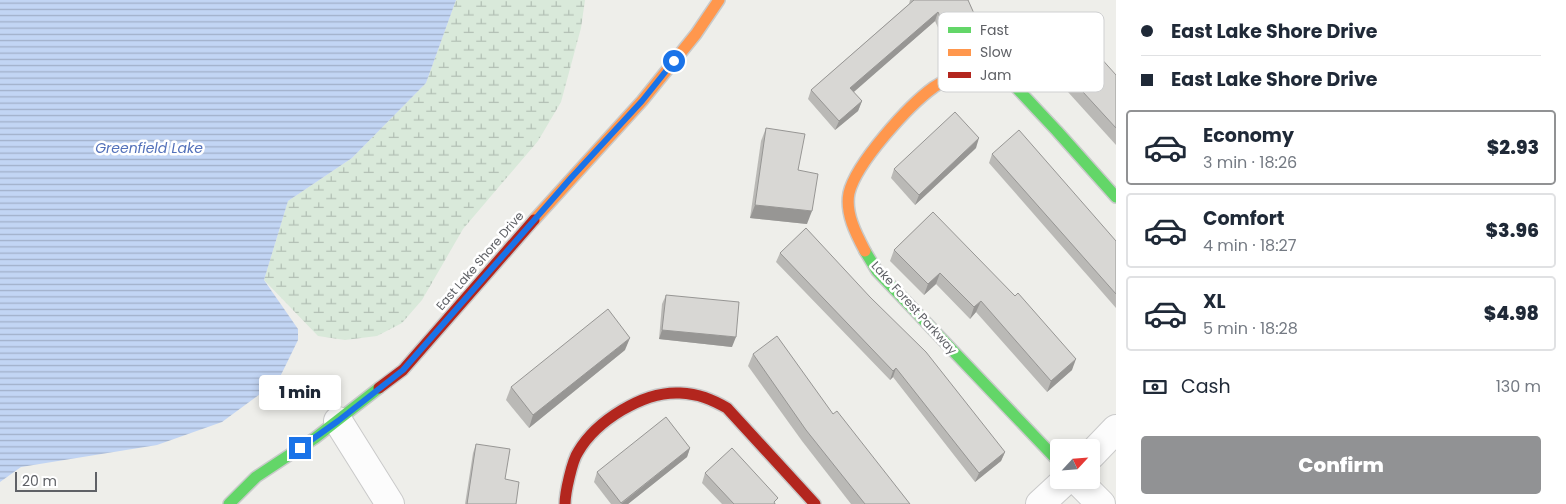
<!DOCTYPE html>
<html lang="en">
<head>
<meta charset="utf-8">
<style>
	:root { --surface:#fff; --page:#f2f2f3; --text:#1f2937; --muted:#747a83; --line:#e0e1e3; --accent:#919294 }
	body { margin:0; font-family:Poppins,sans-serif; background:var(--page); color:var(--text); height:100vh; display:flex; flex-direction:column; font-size:19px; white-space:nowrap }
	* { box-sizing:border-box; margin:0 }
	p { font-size:16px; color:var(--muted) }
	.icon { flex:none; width:28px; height:28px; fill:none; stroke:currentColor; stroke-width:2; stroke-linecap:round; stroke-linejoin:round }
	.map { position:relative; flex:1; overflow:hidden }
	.side { display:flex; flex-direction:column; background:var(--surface); width:450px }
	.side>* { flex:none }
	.guide { display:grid; align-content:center; height:110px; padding:0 25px; background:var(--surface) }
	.needle { width:32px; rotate:64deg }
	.tools { position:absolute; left:1050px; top:439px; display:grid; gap:10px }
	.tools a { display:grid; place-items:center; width:50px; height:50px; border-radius:5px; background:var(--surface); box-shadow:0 2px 8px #0003; font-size:25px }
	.scale { position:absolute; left:15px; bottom:12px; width:82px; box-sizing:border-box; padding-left:5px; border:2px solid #5f6166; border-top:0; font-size:14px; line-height:18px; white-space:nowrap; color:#5f6166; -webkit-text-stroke:4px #fff; paint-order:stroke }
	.end { position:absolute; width:22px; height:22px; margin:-11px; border:6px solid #1a73e8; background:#fff; box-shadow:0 0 0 2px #fff }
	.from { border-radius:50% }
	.bubble { position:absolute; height:35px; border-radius:5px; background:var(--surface); box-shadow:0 2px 8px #0003; font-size:16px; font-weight:800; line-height:35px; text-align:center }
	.guide b { display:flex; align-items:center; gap:18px; height:48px; font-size:19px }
	.guide b+b { border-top:1px solid var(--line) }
	.guide i { width:12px; height:12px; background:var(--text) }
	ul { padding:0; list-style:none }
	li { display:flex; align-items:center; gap:15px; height:75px; margin:0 10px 8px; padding:0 15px; border:2px solid var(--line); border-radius:5px }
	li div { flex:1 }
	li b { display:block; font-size:19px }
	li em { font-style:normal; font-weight:800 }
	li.selected { border-color:var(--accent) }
	li>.icon { width:45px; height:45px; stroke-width:1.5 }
	.pay { display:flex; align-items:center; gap:12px; height:55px; padding:0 25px; font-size:19px }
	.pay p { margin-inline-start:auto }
	.primary-button { display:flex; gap:10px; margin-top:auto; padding:10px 25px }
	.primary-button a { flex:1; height:58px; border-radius:5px; background:var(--accent); color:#fff; font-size:20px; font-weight:800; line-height:58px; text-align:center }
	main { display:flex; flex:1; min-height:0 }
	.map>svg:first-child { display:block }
</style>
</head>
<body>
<main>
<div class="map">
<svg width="1116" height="504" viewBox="0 0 1116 504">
	<defs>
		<pattern id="wetland-marsh" width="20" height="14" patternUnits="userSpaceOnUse" patternTransform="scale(1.25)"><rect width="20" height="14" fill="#d9e9da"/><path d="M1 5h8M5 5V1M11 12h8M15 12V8" fill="none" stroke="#b3c0b5"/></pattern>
		<pattern id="water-rules" width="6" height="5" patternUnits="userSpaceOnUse" patternTransform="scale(1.25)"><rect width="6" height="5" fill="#c2d5f4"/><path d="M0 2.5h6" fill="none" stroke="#a1b0c9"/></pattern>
	</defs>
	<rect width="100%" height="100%" fill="#eeeeea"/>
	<polygon fill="url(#wetland-marsh)" points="456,0 585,0 581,28 561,102 538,141 463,229 422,300 402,323 377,336 345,340 318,336 264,280 288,201 352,158 426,83"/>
	<polygon fill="url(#water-rules)" points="0,0 456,0 426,83 352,158 288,201 264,280 298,329 298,340 278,381 222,422 157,445 21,467 0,482"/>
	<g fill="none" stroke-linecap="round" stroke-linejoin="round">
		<defs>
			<g id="street">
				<polyline points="338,421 390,504"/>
				<polyline points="1091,455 1116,429"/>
				<polyline points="1077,480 1101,504"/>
				<polyline points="1040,504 1066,480"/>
			</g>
			<g id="fast">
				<polyline points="973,71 986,72 1004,78 1013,84 1057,131 1116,197"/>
				<polyline points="865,251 877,271 1059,462"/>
				<polyline points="229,504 256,477 315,438 379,388"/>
			</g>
			<g id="slow">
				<polyline points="534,220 642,101 696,34 719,0"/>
				<path d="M865,251C856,234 845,213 849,193C856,163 909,105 934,87C946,79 959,74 973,71"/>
			</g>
			<g id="jam">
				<polyline points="379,388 403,370 534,220"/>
				<path d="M565,504C565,493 572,461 578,452C596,421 643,391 680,393C699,394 711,399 727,408L815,504"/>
			</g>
		</defs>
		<use href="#street" stroke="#cacaca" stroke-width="30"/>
		<use href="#fast" stroke="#c9caca" stroke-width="14"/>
		<use href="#slow" stroke="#c9caca" stroke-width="14"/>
		<use href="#jam" stroke="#c9caca" stroke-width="14"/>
		<use href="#street" stroke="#fcfcfc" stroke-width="28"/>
		<use href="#fast" stroke="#63d668" stroke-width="11"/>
		<use href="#slow" stroke="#ff974d" stroke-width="11"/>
		<use href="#jam" stroke="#b3261e" stroke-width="11"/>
	</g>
	<g fill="#bab9b6">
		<polygon points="910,0 968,0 976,18 973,27 944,41 935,21 853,92 862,101 858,111 835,130 808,99 811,90 909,4"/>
		<polygon points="1116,75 1116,145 1068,92 1072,80"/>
		<polygon points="766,128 798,170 807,224 750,218 761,141"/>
		<polygon points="976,148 915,205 891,178 894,169"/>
		<polygon points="992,154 1116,241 1116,308 989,163"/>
		<polygon points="933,212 1072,370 1047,392 976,312 970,319 936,284 924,295 890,261 894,250"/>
		<polygon points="780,253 1005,452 1001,461 975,482 893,377 890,380 776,262"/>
		<polygon points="666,295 732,347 659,339 662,304"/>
		<polygon points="625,350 529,428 506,400 511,387"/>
		<polygon points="753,354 833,414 910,504 851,504 802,441 748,366"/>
		<polygon points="476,444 505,479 516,504 465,504 473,453"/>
		<polygon points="690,448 687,457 628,504 611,504 594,482 597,472"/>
		<polygon points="705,473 776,504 722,504 702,483"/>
	</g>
	<g fill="#979694">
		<polygon points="938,12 935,21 847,98 850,88"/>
		<polygon points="976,18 973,27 944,41 947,31"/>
		<polygon points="862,101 858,111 835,130 839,121"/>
		<polygon points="979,138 976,148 915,205 919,195"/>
		<polygon points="755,205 812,211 807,224 750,218"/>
		<polygon points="940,273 936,284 924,295 928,284"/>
		<polygon points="981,301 976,312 970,319 974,307"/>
		<polygon points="662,330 736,337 732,347 659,339"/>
		<polygon points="630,338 625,350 529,428 533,415"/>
		<polygon points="1076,359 1072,370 1047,392 1051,381"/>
		<polygon points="896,368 893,377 890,380 893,371"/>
		<polygon points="690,448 687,457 628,504 621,504"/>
		<polygon points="1005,452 1001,461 975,482 979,473"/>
	</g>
	<g fill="#d8d7d4" stroke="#979694">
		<polygon points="914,0 968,0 976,18 947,31 938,12 850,88 862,101 839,121 811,90"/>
		<polygon points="1099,56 1116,75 1116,128 1072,80"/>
		<polygon points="955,112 979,138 919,195 894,169"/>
		<polygon points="766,128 805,134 798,170 818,174 812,211 755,205"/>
		<polygon points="1019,130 1116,241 1116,294 992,154"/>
		<polygon points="933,212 1015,296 1018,293 1076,359 1051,381 981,301 974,307 940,273 928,284 894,250"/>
		<polygon points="806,228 870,297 926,352 1005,452 979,473 896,368 893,371 780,253"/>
		<polygon points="666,295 739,302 736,337 662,330"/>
		<polygon points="608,309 630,338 533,415 511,387"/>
		<polygon points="777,336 833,414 837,411 910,504 865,504 806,430 753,354"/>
		<polygon points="666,417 690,448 621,503 597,472"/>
		<polygon points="476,444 510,449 505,479 519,482 516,504 467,504"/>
		<polygon points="732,448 778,498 774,502 775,504 734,504 705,473"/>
	</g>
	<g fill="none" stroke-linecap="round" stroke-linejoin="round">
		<polyline stroke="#1a73e8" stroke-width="6" points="300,448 338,421 403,370 571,178 642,101 674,61"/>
	</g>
	<g text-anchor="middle" stroke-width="5" stroke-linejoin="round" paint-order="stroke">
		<g font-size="12" fill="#5f6166" stroke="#fff">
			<text transform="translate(480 261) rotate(-49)" y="4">East Lake Shore Drive</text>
			<text transform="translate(914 308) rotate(48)" y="4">Lake Forest Parkway</text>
		</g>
		<g font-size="14" font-style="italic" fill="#5371ba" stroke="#fff">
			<text x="149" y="153">Greenfield Lake</text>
		</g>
	</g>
	<rect x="938" y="12" width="166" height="80" rx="8" fill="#fff" stroke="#cfd0d1" stroke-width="1"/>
	<rect x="948" y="27" width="23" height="6" fill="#63d668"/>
	<rect x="948" y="49" width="23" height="7" fill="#ff974d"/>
	<rect x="948" y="72" width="23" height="6" fill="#b3261e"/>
	<g font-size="14" fill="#5f6166">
		<text x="980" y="35">Fast</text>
		<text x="980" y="57">Slow</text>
		<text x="980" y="80">Jam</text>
	</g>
</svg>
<div class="tools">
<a><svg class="needle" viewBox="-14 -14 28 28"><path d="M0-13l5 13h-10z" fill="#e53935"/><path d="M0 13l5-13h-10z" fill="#747a83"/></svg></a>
</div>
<div class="scale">20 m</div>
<i class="end from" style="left:674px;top:61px"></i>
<i class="end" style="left:300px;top:448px"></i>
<div class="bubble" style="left:259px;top:375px;width:82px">1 min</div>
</div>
<section class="side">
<div class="guide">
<b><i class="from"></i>East Lake Shore Drive</b>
<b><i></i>East Lake Shore Drive</b>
</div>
<ul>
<li class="selected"><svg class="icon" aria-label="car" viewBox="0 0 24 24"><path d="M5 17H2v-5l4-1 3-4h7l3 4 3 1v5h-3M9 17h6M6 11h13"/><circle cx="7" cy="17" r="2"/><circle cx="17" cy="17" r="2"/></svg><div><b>Economy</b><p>3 min · 18:26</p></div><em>$2.93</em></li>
<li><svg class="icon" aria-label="car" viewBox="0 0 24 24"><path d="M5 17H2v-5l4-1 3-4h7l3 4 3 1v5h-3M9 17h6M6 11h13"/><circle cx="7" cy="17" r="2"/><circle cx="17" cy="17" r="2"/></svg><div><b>Comfort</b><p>4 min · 18:27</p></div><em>$3.96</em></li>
<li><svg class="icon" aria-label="car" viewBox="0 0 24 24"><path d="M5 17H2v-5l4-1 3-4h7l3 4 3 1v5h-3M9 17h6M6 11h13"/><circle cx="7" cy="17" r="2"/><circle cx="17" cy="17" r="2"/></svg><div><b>XL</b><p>5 min · 18:28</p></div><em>$4.98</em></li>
</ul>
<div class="pay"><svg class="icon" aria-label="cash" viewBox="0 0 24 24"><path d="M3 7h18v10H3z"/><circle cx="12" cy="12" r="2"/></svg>Cash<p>130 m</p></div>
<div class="primary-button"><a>Confirm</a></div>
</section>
</main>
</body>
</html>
